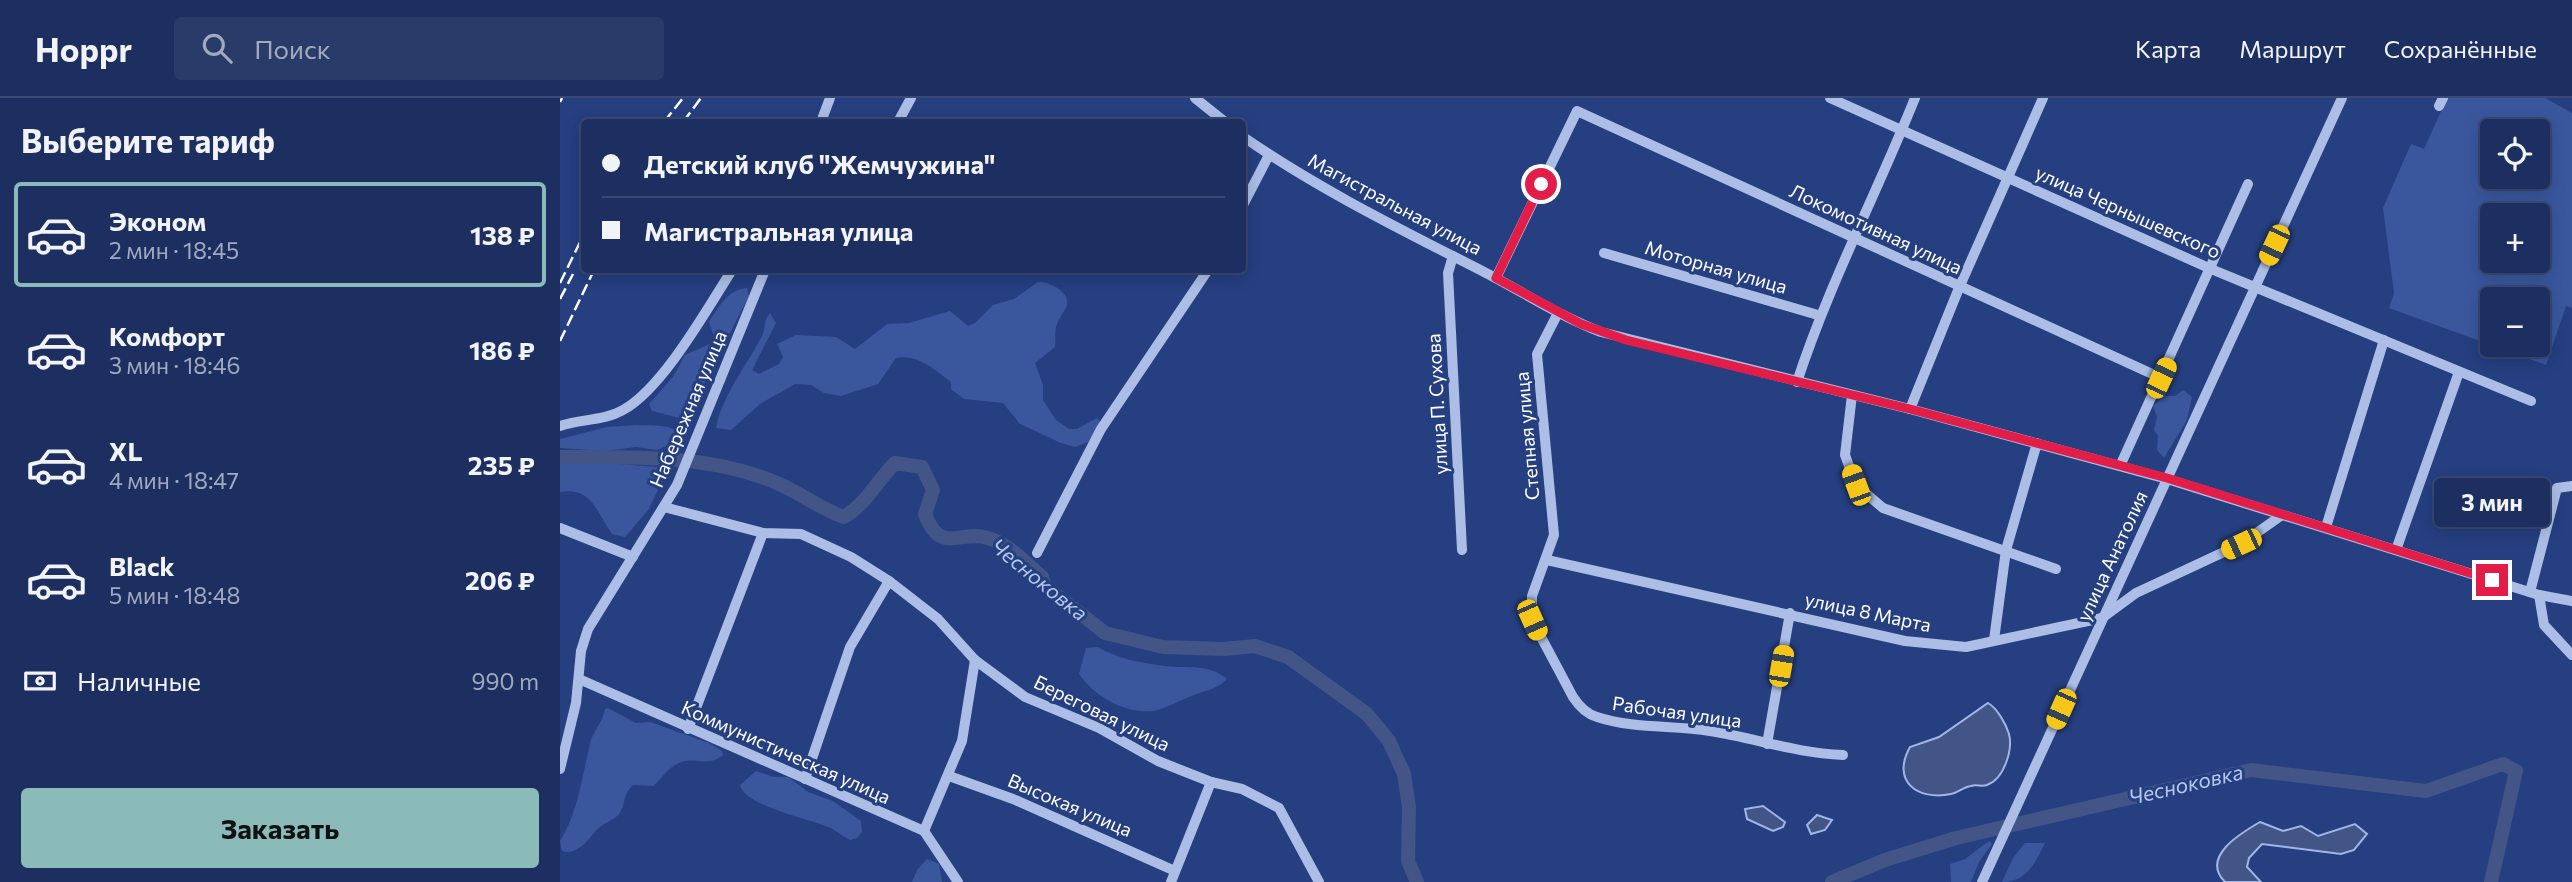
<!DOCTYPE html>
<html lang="ru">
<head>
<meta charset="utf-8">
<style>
	:root { --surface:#1c2f60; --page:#293b69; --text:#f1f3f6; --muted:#a0a9bd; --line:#3a4a75; --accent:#8bbbb9 }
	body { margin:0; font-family:Commissioner,sans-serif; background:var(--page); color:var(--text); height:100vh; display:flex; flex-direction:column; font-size:26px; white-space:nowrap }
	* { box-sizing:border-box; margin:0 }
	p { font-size:23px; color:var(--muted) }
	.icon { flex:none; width:38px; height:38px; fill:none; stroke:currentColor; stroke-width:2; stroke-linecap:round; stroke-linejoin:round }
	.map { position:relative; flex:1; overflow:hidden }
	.details { display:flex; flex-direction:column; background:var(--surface); width:560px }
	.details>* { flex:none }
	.banner { position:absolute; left:21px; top:21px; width:665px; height:154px; border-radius:7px; box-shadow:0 4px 18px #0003,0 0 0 2px var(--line); display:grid; align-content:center; height:154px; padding:0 21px; background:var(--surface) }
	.controls { position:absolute; left:1920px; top:21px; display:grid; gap:14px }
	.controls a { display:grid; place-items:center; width:70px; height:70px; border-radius:7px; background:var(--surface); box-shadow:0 4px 18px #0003,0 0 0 2px var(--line); font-size:35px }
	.end { position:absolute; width:32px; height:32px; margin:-16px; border:9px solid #e11d48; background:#fff; box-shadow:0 0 0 4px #fff }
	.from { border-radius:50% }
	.bubble { position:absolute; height:49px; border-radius:7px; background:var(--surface); box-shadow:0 4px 18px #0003,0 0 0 2px var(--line); font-size:23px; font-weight:700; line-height:49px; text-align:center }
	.car { position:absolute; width:21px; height:42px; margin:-21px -10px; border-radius:9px; box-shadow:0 0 5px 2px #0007; background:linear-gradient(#f5c518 24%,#345 0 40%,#f5c518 0 76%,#345 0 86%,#f5c518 0) }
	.banner b { display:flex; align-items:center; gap:24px; height:66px; font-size:26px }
	.banner b+b { border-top:2px solid var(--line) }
	.banner i { width:18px; height:18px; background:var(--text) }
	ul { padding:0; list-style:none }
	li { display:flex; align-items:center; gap:21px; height:105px; margin:0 14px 10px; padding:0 7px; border:4px solid transparent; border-radius:7px }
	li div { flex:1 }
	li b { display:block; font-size:26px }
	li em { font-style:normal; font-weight:700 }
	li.on { border-color:var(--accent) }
	li>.icon { width:63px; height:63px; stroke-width:1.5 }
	h2 { padding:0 21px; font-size:32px; line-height:84px }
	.pay { display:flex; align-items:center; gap:18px; height:77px; padding:0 21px; font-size:26px }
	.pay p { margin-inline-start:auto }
	.button { display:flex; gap:14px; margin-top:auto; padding:14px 21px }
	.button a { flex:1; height:80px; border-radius:7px; background:var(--accent); color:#111; font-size:28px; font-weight:700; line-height:80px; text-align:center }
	header { display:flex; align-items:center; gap:42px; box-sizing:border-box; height:98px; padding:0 35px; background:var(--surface); border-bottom:2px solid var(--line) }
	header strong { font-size:33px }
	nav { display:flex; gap:38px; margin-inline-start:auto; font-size:24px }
	.search { width:490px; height:63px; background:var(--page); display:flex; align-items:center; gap:18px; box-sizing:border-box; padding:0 24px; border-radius:7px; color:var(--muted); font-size:26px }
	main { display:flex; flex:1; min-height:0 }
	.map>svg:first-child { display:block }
</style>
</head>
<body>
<header>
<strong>Hoppr</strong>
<div class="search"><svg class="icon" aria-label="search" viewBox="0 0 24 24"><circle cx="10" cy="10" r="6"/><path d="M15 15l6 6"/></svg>Поиск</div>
<nav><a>Карта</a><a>Маршрут</a><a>Сохранённые</a></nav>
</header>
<main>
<section class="details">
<h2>Выберите тариф</h2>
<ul>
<li class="on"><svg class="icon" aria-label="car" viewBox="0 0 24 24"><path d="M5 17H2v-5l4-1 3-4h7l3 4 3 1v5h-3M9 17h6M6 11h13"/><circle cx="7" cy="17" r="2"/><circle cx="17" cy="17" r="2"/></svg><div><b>Эконом</b><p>2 мин · 18:45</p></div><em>138 ₽</em></li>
<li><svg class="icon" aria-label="car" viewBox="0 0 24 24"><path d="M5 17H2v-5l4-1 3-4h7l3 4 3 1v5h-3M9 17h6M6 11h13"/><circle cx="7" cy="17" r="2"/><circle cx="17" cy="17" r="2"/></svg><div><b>Комфорт</b><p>3 мин · 18:46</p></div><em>186 ₽</em></li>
<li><svg class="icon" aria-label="car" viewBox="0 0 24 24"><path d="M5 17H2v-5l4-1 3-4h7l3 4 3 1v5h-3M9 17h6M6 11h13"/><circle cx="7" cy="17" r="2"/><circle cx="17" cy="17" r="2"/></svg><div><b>XL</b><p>4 мин · 18:47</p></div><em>235 ₽</em></li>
<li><svg class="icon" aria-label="car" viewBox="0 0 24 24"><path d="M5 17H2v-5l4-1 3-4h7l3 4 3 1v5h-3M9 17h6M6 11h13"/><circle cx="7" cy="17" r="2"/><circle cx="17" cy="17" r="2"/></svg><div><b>Black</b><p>5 мин · 18:48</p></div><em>206 ₽</em></li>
</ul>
<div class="pay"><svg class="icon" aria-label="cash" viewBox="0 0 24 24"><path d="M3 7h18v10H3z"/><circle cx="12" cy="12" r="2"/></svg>Наличные<p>990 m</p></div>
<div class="button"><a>Заказать</a></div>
</section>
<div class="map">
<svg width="2012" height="784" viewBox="0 0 2012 784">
	<rect width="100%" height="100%" fill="#253f80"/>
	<g fill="#3a579e" fill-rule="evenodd">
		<path d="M1887,0H1985L2012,15V210L2006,208L1986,267L1829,210L1834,195L1823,110L1851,46L1864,51ZM1932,33H1978V79H1932ZM1932,117H1978V163H1932ZM1932,201H1978V247H1932Z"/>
		<path d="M478,184C488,183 509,193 507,206C506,213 499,219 497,226C494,233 496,242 495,249L475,265L483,287V302L496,322L509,331H517L537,320L542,325L528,344L515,349L501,345L460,326L443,305L404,301L391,291V284C375,272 358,256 336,260L318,286L281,298L264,295L251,287L235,286L200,306L171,332L156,330C162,298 186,268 201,240C206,231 203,223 210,215L216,225L192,272L199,276L219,266L223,259L217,246L236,237L276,239L295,251L327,226L349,225L390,213L408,228L415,225L433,207L454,201Z"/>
		<path d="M187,190L189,198L131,311L120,320L92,313L89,306L113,279L125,257L152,245L154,238L149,224C158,210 168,191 187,190Z"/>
		<polygon points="1623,292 1632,299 1627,322 1604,360 1597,352 1598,338 1594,332 1597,319 1593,308 1604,298 1615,298"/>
		<path d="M77,327C92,328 111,325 121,337L117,343L97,352L76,349L45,353L0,350V341L47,329Z"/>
		<path d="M24,363L108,370L89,411L65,439L52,436C37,415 32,388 0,394V366Z"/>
		<path d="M538,549C558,561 582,565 605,568C629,571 648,565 667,581C657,591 647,592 634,597C622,601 606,611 593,613C565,616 534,598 519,576L526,550Z"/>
		<path d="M48,610L76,625L90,624L149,645L162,653L163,657C147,670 135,658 119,665C106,671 103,680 93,688L73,687C63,695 66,706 59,716C53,723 46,724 40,729C30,737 23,754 6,754L2,753L0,743C19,713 22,676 31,642C35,631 43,623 45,611Z"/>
		<path d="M196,673L214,679H228L248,694L273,703L301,723L302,734L297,740L290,742C283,738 277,734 271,730C251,721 184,708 180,687Z"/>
		<polygon points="1429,743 1432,746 1419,764 1411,784 1391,784 1390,766 1405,761"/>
		<path d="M1465,745H1485C1475,765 1467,784 1442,784L1453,760Z"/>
		<polygon points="367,761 379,766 382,784 352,784 357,772"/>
	</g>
	<g fill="#435586" stroke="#a0b6e7" stroke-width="2">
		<path d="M1428,605C1437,610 1446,626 1449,636C1453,652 1444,681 1427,687C1422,689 1416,686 1411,688C1403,689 1398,695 1391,696C1357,703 1331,683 1350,649L1379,639Z"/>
		<polygon points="1203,708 1225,724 1223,729 1213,733 1187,721 1185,711"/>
		<polygon points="1257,717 1272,722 1265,732 1251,736 1247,727"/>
		<path d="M1700,724L1723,733L1741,728L1758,738L1795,726L1807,736L1794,752L1781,756L1702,746L1689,760L1687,769L1701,784H1665C1640,759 1681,735 1700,724Z"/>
	</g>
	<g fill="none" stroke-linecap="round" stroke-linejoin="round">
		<g stroke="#435586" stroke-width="14">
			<path d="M0,359C72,359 149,356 217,385C241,395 260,411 284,419C306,406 317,383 335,365L362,369L373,392L365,416C381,458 399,431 428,440C449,446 466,465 482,479L484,487L545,535L603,549L664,551L695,548L728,559L807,616L829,643L844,676L849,709L848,763L857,784"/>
			<polyline points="1272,784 1325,762 1396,740 1691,672 1866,693 1943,666 1956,673 1931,784"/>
		</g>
		<g stroke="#acbee6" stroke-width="10">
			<polyline points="635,0 665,24"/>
			<polyline points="1270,0 1651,171 1971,303"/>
			<polyline points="1879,8 1883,0"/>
			<polyline points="261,24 270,0"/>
			<polyline points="338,24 351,0"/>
			<path d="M682,38C758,91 844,133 926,175C965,195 1001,219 1041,234L1350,311L1607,381L1979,497L2012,503"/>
			<polyline points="682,109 709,57"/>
			<polyline points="1044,155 1258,217"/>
			<polyline points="893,158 888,175 902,452"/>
			<polyline points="936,180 1017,13 1601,280"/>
			<path d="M998,215L977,256L994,437L972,498V522L1013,599C1019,608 1026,616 1037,619C1074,631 1112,627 1150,633C1196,640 1234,655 1283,657"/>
			<path d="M1237,284C1269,186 1317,95 1355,0"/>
			<polyline points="1292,297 1285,357 1296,387 1323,410 1496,471"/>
			<polyline points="1350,311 1399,190 1483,0"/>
			<path d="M0,328C20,321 44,323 63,312C103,290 147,211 172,172"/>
			<polyline points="1560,368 1688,86"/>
			<polyline points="104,409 203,435 241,436 291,459 329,483 378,521 415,562 465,599 539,630 598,663 651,684 682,691 719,710 759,784"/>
			<polyline points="1766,429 1824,242"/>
			<polyline points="0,430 73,459"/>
			<polyline points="1836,452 1899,274"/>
			<polyline points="477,455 541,331 648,172"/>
			<polyline points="987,462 1345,543 1406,549 1542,520 1576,495 1681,446 1722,417"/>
			<polyline points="1970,494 1997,390 2012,388"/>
			<polyline points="1979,497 1984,527 2012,557"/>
			<polyline points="1434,542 1446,452 1477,345"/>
			<polyline points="19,581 364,733 398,784"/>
			<polyline points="128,631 203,435"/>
			<polyline points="1207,646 1230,515"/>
			<polyline points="0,671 16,605 21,553 28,531 117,387 205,172"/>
			<polyline points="389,678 453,701 615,773"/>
			<polyline points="245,681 290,549 329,483"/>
			<polyline points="364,733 402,643 415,562"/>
			<polyline points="611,784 651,684"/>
			<polyline points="1422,784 1782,0"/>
		</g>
		<g stroke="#fff" stroke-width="2.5" stroke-dasharray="12 5" stroke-linecap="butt">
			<polyline points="0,4 2,0"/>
			<polyline points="104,24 123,0"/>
			<polyline points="123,24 141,0"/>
			<polyline points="0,185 24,136"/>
			<polyline points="0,201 13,176"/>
			<polyline points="0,243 34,172"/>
		</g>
	</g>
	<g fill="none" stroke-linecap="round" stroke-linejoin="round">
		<polyline stroke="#e11d48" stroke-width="9" points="981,86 936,180 1021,226 1066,242 1350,311 1607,380 1932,482"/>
	</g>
	<g text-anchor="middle" stroke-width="6" stroke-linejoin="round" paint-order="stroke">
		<g font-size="19" fill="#fff" stroke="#253f80">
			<text transform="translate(835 106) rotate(28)" y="7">Магистральная улица</text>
			<text transform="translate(1568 114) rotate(24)" y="7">улица Чернышевского</text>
			<text transform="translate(1316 131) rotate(25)" y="7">Локомотивная улица</text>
			<text transform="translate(1156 169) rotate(16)" y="7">Моторная улица</text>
			<text transform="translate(877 306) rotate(-93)" y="7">улица П. Сухова</text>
			<text transform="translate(128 311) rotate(-67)" y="7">Набережная улица</text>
			<text transform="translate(967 338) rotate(-95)" y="7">Степная улица</text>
			<text transform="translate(1552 458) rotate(-65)" y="7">улица Анатолия</text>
			<text transform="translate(1308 514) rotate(12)" y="7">улица 8 Марта</text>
			<text transform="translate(1117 614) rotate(8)" y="7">Рабочая улица</text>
			<text transform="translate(542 615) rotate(26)" y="7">Береговая улица</text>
			<text transform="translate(226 654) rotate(24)" y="7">Коммунистическая улица</text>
			<text transform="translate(510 707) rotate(23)" y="7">Высокая улица</text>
		</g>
		<g font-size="21" font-style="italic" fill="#b7c8ee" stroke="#253f80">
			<text transform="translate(479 482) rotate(39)" y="7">Чесноковка</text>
			<text transform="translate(1626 687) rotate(-13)" y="7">Чесноковка</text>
		</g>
	</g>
</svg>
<div class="controls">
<a><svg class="icon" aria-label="locate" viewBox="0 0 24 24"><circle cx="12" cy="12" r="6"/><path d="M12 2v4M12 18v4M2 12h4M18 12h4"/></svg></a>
<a>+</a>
<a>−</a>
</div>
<i class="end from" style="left:981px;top:86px"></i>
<i class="end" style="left:1932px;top:482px"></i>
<div class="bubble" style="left:1874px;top:380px;width:116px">3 мин</div>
<i class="car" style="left:1714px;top:147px;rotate:205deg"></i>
<i class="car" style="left:1601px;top:280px;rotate:25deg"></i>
<i class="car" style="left:1296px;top:387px;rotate:340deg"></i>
<i class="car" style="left:1681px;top:446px;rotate:245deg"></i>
<i class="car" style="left:972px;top:522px;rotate:156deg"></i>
<i class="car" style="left:1221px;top:568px;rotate:10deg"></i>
<i class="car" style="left:1501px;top:611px;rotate:204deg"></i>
<div class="banner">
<b><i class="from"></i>Детский клуб &quot;Жемчужина&quot;</b>
<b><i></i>Магистральная улица</b>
</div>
</div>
</main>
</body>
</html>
